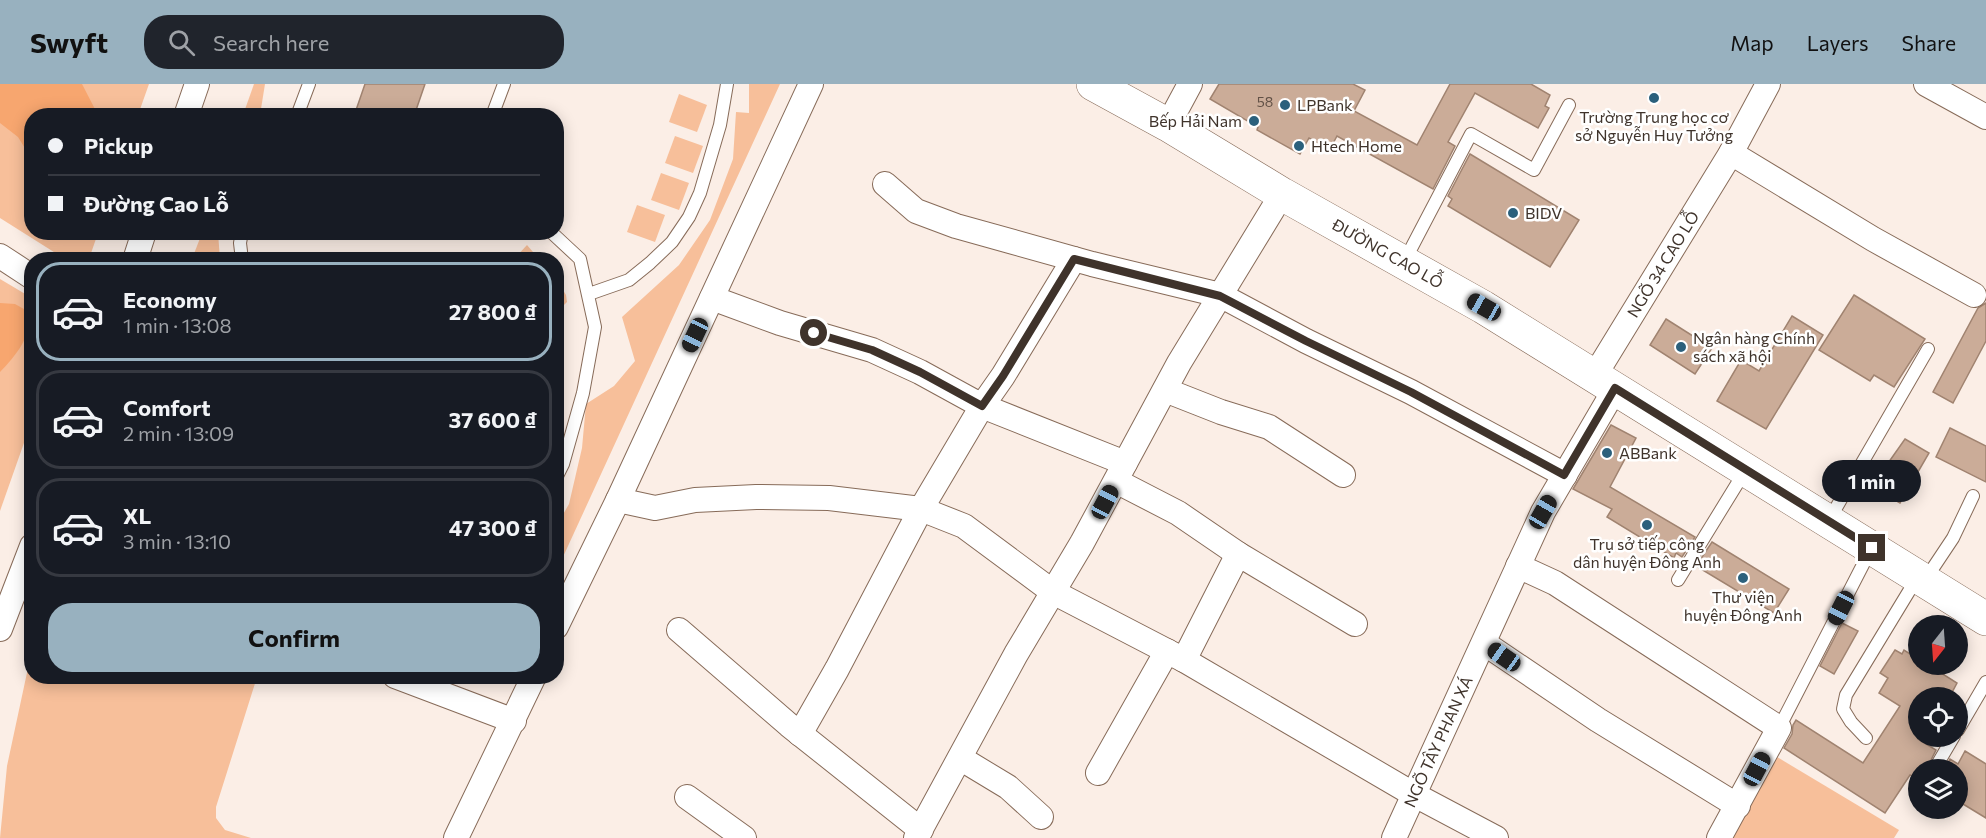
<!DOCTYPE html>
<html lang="en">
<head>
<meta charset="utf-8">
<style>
	:root { --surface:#171b24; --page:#20242c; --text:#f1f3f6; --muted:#9ea1a6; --line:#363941; --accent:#98b1bf }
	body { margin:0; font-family:Commissioner,sans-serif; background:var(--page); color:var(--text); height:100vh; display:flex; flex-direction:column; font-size:22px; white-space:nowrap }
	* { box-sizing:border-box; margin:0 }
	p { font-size:20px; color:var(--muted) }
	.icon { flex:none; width:33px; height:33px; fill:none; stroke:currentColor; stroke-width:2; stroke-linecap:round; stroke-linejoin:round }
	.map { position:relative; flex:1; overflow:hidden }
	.sheet { position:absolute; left:24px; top:168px; width:540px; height:432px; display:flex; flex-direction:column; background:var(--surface); border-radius:24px; box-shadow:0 3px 15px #0003 }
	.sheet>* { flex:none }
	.banner { position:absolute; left:24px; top:24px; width:540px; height:132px; border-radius:24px; box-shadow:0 3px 15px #0003; display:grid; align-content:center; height:132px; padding:0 24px; background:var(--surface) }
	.needle { width:39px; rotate:197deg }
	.fabs { position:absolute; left:1908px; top:531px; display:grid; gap:12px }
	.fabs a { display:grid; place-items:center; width:60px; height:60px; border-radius:50%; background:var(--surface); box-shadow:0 3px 15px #0003; font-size:30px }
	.end { position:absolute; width:27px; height:27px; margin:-14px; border:8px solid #3f332b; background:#fff; box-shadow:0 0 0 3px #fff }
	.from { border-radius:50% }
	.bubble { position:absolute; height:42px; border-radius:21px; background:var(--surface); box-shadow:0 3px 15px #0003; font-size:20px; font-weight:700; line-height:42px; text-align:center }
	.car { position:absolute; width:18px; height:36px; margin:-18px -9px; border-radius:8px; box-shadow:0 0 4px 2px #0007; background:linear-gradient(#222 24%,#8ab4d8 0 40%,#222 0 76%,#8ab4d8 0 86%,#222 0) }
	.banner b { display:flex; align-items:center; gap:21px; height:57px; font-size:22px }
	.banner b+b { border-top:2px solid var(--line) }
	.banner i { width:15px; height:15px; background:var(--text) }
	ul { padding:10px 0 0; list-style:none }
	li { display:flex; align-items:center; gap:18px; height:99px; margin:0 12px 9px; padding:0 12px; border:3px solid var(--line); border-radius:24px }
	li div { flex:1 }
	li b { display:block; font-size:22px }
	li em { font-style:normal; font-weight:700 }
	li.selected { border-color:var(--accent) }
	li>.icon { width:54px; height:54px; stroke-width:1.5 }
	.primary-button { display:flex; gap:12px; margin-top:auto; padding:12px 24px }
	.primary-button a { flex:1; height:69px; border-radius:24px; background:var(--accent); color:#111; font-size:24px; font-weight:700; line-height:69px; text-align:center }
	header { display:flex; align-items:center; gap:36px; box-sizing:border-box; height:84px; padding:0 30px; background:var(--accent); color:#111 }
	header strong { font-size:28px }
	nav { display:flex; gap:33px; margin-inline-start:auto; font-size:21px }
	.search { width:420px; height:54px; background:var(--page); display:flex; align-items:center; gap:15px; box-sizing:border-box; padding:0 21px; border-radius:24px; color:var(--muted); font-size:22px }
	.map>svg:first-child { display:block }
</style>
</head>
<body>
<header>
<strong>Swyft</strong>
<div class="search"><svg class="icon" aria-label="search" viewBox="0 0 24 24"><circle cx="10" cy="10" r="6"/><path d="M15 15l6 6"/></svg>Search here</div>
<nav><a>Map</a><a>Layers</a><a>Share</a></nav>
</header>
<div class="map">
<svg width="1986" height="754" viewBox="0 0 1986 754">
	<rect width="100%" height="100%" fill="#fbeee6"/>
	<g fill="#f7bf9a">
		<polygon points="0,0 149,0 138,31 32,32 32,148 98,149 89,175 65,175 0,134"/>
		<polygon points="254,0 265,0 260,31 243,31"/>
		<polygon points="749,0 780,0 557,486 557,441 569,420 582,364 586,320 614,302 635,277 622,233 679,181 710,136 733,75 736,28 749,29"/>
		<polygon points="679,10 707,21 697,48 669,38"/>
		<polygon points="675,52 703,62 693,89 665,79"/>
		<polygon points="661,89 689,99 679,126 651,116"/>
		<polygon points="637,121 665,131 655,158 627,148"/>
		<polygon points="202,149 218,149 220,175 192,175"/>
		<polygon points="527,161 539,175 514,175"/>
		<polygon points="0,195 32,214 31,339 0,427"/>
		<polygon points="557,196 566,211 567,218 557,228"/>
		<polygon points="31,570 32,592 257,593 216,723 216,734 225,746 251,754 0,754 7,682"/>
		<polygon points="1767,667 1899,746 1894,754 1722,754"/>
	</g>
	<g fill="#f7a66f">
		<polygon points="0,0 82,0 98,31 32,32 31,74 18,53 0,39"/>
		<path d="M0,219L15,220L31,229C32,251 15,273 0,288Z"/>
	</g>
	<g fill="#cbac98" stroke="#a08370" stroke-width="1.5">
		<polygon points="365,0 425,0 414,32 354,32"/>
		<polygon points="1219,0 1353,0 1365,6 1354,27 1417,61 1450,0 1531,0 1550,11 1545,22 1549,24 1538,44 1475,9 1448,58 1455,62 1433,105 1337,52 1330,65 1309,54 1300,70 1257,46 1258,43 1210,15"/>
		<polygon points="1470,70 1579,136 1550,183 1448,122 1452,115 1448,112"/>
		<polygon points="1854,211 1925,255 1894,303 1874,291 1870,297 1819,266"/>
		<polygon points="1986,219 1986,257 1953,319 1933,308 1978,224"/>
		<polygon points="1792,232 1823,251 1766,345 1717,317 1741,276 1759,287"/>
		<polygon points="1666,235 1712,264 1695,290 1650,261"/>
		<polygon points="1611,341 1636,354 1610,403 1695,453 1682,473 1676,469 1674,474 1607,433 1612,425 1573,405"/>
		<polygon points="1950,344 1986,362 1986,398 1936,373"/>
		<polygon points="1905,355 1929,369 1900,419 1875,405 1888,383 1886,382"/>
		<polygon points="1712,458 1789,505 1774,529 1696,482"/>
		<polygon points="1842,539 1858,547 1834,590 1820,582"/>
		<polygon points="1895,566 1902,570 1904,566 1918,575 1918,580 1927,580 1957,599 1949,614 1918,614 1918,655 1936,666 1926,686 1918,686 1914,693 1910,691 1885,729 1784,664 1792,650 1793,641 1796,636 1863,679 1900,622 1879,609 1888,594 1880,589"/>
		<polygon points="1965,667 1986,680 1986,734 1958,717 1958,686 1944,686 1950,675 1958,680"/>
	</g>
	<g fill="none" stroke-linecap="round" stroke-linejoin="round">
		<defs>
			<g id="service">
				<polyline points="297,32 309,0"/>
				<polyline points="492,32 504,0"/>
				<polyline points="551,148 580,175 595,243 583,309 563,380 556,394"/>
				<polyline points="242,176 240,159 242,148"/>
				<polyline points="1404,178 1471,50 1534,86 1569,21"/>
				<polyline points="589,210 629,196 650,179 672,158 689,133 700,109 720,41 727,0"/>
				<polyline points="1829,436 1928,265"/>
				<polyline points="1678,496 1745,387"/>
				<polyline points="1925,496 1953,454 1973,412"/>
				<polyline points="1779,644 1871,465"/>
				<polyline points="1958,646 1986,598"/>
				<polyline points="1866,654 1851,638 1843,625 1846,611 1917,494"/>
				<polyline points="1934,686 1954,652"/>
			</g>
			<g id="minor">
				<polyline points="811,0 618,416 655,424 695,416 756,413 829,414 921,425 964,442 1053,508 1184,576 1413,710 1496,754"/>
				<polyline points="1926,0 1986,33"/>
				<polyline points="186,32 197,0"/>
				<polyline points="1168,41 1190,0"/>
				<polyline points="1731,69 1873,155 1974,211"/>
				<polyline points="885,100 916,127 956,142 1092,180 1220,211 1306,257 1411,308 1565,391"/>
				<polyline points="0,172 32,193"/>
				<polyline points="135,176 144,148"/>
				<polyline points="712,214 780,239 872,266 920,288 982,322 1003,292 1074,175"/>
				<path id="s1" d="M1595,291L1731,69L1768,0"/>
				<polyline points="1165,306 1221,328 1269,343 1343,391"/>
				<polyline points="1116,397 1178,429 1238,470"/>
				<polyline points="1518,482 1555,499 1779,644 1719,754"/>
				<polyline points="556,543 618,416"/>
				<polyline points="0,545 32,462"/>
				<polyline points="679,546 789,641 921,746"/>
				<polyline points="1484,559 1598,636 1738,722"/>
				<polyline points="1184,576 1238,470 1355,540"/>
				<polyline points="395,592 514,637"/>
				<polyline points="800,650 837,585 921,425 982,322 1125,379"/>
				<polyline points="960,674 1008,703 1041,733"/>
				<polyline points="1098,689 1167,567"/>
				<polyline points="687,713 744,754"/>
				<polyline points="456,754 534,592"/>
				<polyline points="916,754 1016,570 1082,459 1179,279 1282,110"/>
				<path id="s2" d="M1394,754L1543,428L1615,305"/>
			</g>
			<g id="secondary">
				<path id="s3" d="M1093,0L1168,41L1282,110L1483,223L1986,535"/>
			</g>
		</defs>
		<use href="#service" stroke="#876b59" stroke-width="14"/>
		<use href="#minor" stroke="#876b59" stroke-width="26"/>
		<use href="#secondary" stroke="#876b59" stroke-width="34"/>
		<use href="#service" stroke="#fff" stroke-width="12"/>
		<use href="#minor" stroke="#fff" stroke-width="24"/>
		<use href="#secondary" stroke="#fff" stroke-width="33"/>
	</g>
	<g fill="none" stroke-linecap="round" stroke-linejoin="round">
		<polyline stroke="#3f332b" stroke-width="8" points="814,249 872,266 920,288 982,322 1003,292 1074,175 1220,212 1306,257 1411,308 1564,391 1615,304 1872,464"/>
	</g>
	<g fill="#2b607c" stroke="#fff" stroke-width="2">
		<circle cx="1654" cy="14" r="6"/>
		<circle cx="1285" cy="21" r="6"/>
		<circle cx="1254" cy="37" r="6"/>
		<circle cx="1299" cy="62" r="6"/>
		<circle cx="1513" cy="129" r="6"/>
		<circle cx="1681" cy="263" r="6"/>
		<circle cx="1607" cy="369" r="6"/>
		<circle cx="1647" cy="441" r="6"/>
		<circle cx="1743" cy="494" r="6"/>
	</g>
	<g text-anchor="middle" stroke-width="5" stroke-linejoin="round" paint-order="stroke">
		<g font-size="14" fill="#625146">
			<text x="1265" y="23">58</text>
		</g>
		<g font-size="16" fill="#3f332b" stroke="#fff" text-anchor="start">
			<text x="1297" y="27">LPBank</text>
			<text x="1654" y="39" text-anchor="middle">Trường Trung học cơ<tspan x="1654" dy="18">sở Nguyễn Huy Tưởng</tspan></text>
			<text x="1242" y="43" text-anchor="end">Bếp Hải Nam</text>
			<text x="1311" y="68">Htech Home</text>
			<text x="1525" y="135">BIDV</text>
			<text x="1693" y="260">Ngân hàng Chính<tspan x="1693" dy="18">sách xã hội</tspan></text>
			<text x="1619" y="375">ABBank</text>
			<text x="1647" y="466" text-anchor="middle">Trụ sở tiếp công<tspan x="1647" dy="18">dân huyện Đông Anh</tspan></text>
			<text x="1743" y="519" text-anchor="middle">Thư viện<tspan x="1743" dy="18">huyện Đông Anh</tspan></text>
		</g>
		<g font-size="16" fill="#3f332b" stroke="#fff">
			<text dy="6" stroke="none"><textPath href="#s3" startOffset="340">ĐƯỜNG CAO LỖ</textPath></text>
			<text dy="6" stroke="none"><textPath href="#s1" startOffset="130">NGÕ 34 CAO LỖ</textPath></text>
			<text dy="6" stroke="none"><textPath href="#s2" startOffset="106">NGÕ TÂY PHAN XÁ</textPath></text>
		</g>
	</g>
</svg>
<div class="fabs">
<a><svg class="needle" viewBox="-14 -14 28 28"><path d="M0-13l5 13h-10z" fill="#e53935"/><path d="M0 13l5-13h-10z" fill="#9ea1a6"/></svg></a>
<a><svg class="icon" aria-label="locate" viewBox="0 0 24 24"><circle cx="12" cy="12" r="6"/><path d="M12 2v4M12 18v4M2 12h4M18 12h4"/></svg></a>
<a><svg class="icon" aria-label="layers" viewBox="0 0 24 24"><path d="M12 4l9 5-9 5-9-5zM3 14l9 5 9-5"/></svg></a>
</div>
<i class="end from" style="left:814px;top:249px"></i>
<i class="end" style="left:1872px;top:464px"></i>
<div class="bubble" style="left:1822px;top:376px;width:99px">1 min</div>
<i class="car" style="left:1484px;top:223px;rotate:299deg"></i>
<i class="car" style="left:695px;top:251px;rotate:205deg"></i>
<i class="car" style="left:1105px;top:418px;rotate:28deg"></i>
<i class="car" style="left:1543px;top:428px;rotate:30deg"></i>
<i class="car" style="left:1841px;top:524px;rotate:207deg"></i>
<i class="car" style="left:1504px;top:573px;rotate:305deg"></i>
<i class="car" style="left:1757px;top:685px;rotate:28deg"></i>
<div class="banner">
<b><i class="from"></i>Pickup</b>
<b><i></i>Đường Cao Lỗ</b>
</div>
<section class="sheet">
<ul>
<li class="selected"><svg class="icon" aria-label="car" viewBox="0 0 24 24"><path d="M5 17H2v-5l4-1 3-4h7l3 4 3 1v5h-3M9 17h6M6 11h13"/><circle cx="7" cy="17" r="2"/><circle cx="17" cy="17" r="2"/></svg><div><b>Economy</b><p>1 min · 13:08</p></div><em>27 800 ₫</em></li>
<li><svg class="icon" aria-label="car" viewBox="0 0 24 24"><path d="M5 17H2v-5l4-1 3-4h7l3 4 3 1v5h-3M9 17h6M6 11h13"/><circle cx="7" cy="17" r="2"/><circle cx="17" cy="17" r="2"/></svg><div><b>Comfort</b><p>2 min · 13:09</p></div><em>37 600 ₫</em></li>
<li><svg class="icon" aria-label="car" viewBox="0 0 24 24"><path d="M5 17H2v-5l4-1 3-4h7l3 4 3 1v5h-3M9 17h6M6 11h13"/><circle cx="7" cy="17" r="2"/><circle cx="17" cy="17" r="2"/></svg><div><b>XL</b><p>3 min · 13:10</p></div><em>47 300 ₫</em></li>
</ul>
<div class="primary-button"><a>Confirm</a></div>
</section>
</div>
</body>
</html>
